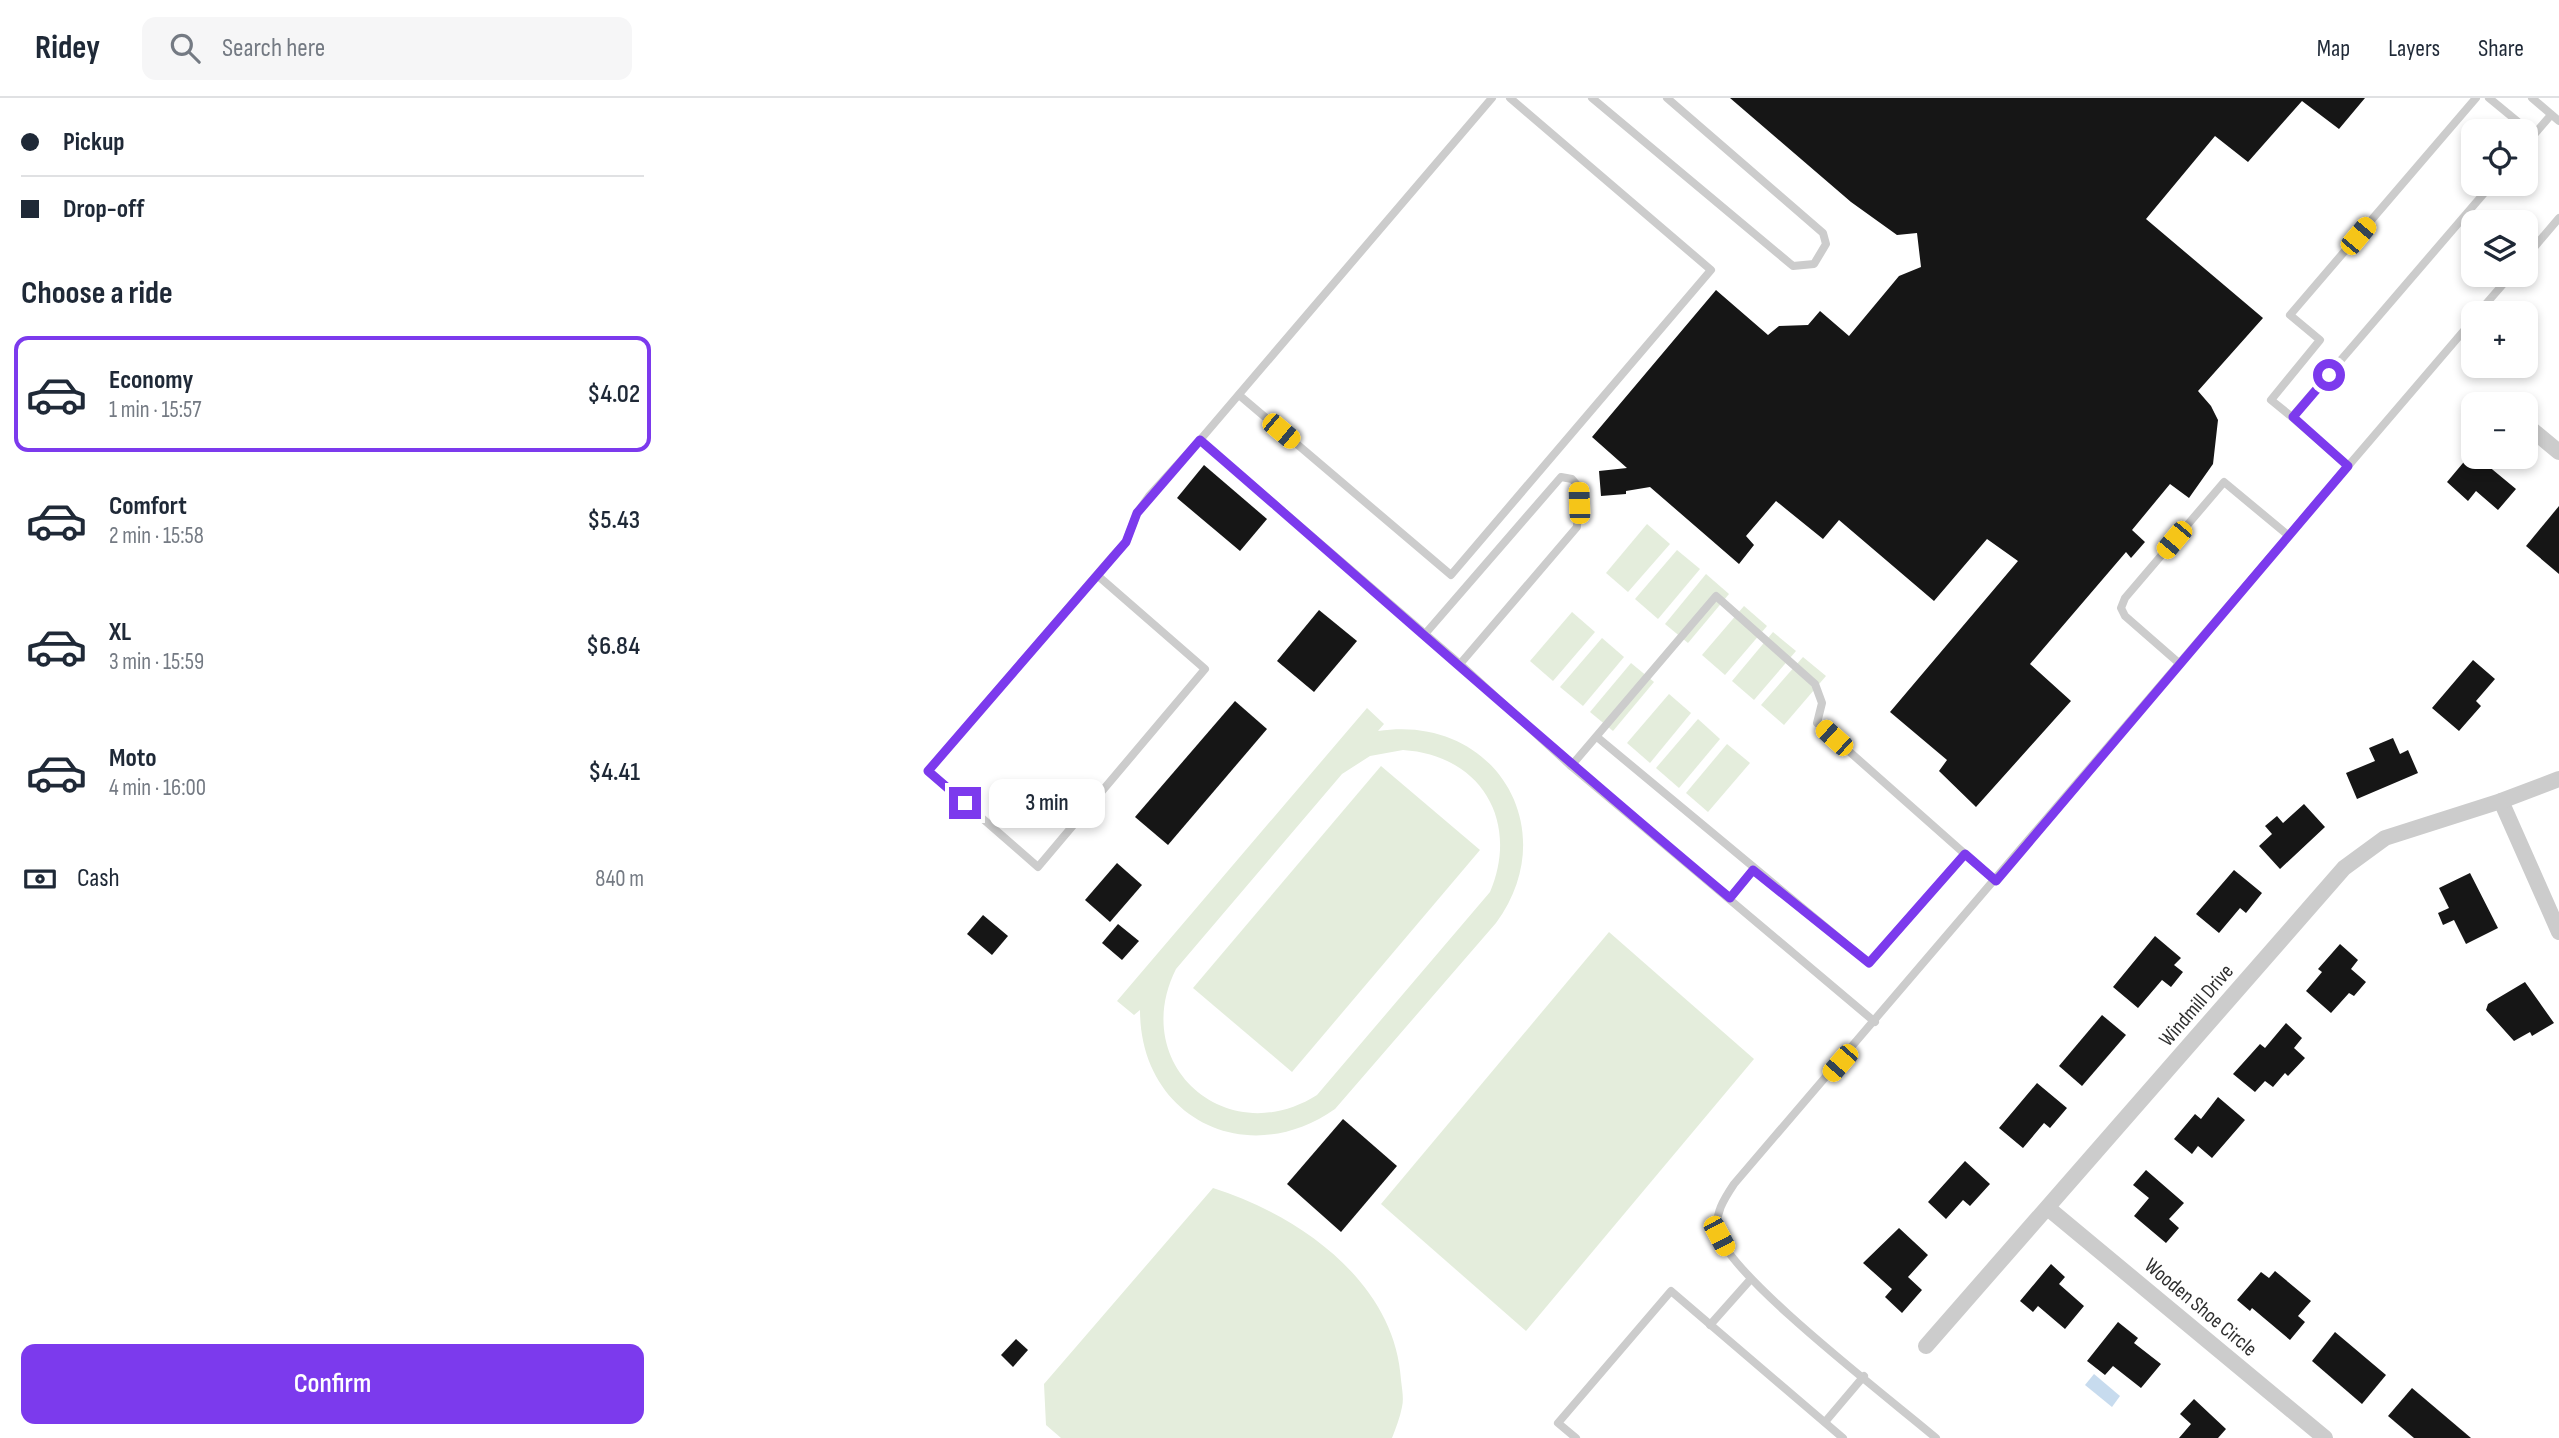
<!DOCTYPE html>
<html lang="en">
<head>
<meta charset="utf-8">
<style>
	:root { --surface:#fff; --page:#f6f6f7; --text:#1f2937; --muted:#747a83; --line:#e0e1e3; --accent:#7c3aed }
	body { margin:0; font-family:"Sofia Sans Condensed",sans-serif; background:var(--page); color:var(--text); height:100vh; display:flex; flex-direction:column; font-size:26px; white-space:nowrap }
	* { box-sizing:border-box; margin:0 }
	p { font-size:23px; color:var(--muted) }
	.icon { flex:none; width:38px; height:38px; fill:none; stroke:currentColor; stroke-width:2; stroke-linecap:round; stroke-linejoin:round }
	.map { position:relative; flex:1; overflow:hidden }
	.panel { display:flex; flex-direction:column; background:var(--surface); width:665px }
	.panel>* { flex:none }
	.top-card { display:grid; align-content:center; height:154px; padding:0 21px; background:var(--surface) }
	.controls { position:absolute; left:1796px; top:21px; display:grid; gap:14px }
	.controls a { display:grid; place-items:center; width:77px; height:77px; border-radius:14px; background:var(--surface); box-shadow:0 4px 10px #0003; font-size:35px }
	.end { position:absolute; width:32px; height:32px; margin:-16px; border:9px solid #7c3aed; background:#fff; box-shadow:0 0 0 4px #fff }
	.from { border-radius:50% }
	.bubble { position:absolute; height:49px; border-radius:14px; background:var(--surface); box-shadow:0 4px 10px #0003; font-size:23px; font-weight:600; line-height:49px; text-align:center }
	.car { position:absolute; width:21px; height:42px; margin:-21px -10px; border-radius:9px; box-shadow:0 0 5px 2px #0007; background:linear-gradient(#f5c518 24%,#345 0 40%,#f5c518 0 76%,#345 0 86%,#f5c518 0) }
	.top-card b { display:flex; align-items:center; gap:24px; height:66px; font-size:26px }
	.top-card b+b { border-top:2px solid var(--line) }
	.top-card i { width:18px; height:18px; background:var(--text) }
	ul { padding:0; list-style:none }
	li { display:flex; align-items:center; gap:21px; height:116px; margin:0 14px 10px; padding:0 7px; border:4px solid transparent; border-radius:14px }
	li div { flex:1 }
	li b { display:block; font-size:26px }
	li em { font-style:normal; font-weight:600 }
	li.selected { border-color:var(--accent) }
	li>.icon { width:63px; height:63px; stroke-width:1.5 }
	h2 { padding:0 21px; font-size:32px; line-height:84px }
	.pay { display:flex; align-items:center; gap:18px; height:77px; padding:0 21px; font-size:26px }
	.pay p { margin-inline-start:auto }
	.cta { display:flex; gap:14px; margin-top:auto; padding:14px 21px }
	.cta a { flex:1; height:80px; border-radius:14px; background:var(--accent); color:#fff; font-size:28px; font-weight:600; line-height:80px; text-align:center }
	header { display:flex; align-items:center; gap:42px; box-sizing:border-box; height:98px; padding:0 35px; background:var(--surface); border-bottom:2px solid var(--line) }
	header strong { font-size:33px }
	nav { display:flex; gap:38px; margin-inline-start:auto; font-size:24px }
	.search { width:490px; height:63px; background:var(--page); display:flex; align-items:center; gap:18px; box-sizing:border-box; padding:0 24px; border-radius:14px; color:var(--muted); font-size:26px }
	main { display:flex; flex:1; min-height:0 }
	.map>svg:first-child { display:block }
</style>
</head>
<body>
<header>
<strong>Ridey</strong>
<div class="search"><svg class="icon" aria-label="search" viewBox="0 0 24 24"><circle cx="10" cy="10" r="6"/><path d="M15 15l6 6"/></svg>Search here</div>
<nav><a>Map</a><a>Layers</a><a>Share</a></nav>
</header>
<main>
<section class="panel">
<div class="top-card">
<b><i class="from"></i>Pickup</b>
<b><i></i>Drop-off</b>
</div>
<h2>Choose a ride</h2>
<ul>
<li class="selected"><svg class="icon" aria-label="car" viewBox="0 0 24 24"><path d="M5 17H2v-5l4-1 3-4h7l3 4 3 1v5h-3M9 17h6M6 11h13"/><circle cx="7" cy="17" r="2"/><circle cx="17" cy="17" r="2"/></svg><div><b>Economy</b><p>1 min · 15:57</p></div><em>$4.02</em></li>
<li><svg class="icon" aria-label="car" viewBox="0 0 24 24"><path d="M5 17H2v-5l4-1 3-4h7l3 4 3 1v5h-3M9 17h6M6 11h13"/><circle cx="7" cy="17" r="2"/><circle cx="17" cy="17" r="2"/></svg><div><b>Comfort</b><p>2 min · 15:58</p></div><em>$5.43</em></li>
<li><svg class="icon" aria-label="car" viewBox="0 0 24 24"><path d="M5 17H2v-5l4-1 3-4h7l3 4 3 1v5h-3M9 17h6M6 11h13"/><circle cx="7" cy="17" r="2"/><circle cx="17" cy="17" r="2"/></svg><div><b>XL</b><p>3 min · 15:59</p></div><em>$6.84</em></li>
<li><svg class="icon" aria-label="car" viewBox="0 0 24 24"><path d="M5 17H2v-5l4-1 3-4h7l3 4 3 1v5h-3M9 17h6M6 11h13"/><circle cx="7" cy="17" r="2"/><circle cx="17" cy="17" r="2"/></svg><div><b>Moto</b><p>4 min · 16:00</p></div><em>$4.41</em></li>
</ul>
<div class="pay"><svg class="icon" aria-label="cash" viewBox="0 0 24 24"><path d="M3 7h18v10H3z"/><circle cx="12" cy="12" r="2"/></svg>Cash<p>840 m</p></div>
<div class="cta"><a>Confirm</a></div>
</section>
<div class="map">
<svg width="1894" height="1340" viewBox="0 0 1894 1340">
	<rect width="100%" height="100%" fill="#fff"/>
	<g fill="#e4eddc" fill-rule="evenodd">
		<polygon points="982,426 1005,446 963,494 941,475"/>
		<polygon points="1012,452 1035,471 993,521 970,501"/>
		<polygon points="1041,476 1064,496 1023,545 1000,526"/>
		<polygon points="1079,508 1102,528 1060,577 1037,557"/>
		<polygon points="907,514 930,534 888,583 865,563"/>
		<polygon points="1108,534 1131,553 1089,602 1067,583"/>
		<polygon points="937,540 959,559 918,608 895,589"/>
		<polygon points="1138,559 1161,578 1119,627 1096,607"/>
		<polygon points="966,565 989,584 948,633 925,614"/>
		<polygon points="1004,596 1026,615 985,665 962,645"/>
		<path d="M702,610L719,626L713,633C829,615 900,731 831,825L670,1011C582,1073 475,1020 475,912L469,917L452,903ZM738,652C816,657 855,723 825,794L652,997C562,1054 463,967 511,871L677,676L705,658Z"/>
		<polygon points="1033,621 1055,641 1014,690 991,670"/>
		<polygon points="1062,646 1085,665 1043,714 1021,695"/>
		<polygon points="716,668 815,752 627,974 528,890"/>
		<polygon points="944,834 1089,961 861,1233 716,1106"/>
		<path d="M548,1090C634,1117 730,1184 736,1282C737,1291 739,1301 737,1309C735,1319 731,1330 727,1340H396L381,1327L379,1286Z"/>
	</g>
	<polygon fill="#c7dbee" points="1429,1276 1455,1298 1447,1309 1420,1287"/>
	<g fill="#161616">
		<polygon points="1065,0 1700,0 1674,31 1637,3 1583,64 1550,38 1481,121 1598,220 1533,293 1546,308 1553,322 1548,366 1524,400 1505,386 1467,432 1480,444 1466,460 1461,454 1365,566 1406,603 1311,709 1274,673 1282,662 1225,614 1353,463 1322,441 1269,503 1174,422 1158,441 1111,403 1081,438 1089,447 1074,466 985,389 961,393 961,396 936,398 934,373 962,370 927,339 1051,192 1103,237 1114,228 1143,227 1155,213 1184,238 1234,178 1256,169 1252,135 1232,137 1186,104"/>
		<polygon points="1803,359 1830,359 1822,367 1851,391 1833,412 1811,393 1803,403 1782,384"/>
		<polygon points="539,367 602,421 575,453 512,400"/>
		<polygon points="1894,408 1894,476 1861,448"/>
		<polygon points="654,512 692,543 649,594 612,563"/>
		<polygon points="1808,562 1830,581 1811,603 1816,608 1794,633 1767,610"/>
		<polygon points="570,603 602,631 503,747 470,719"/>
		<polygon points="1728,640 1735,656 1743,652 1753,675 1692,701 1681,675 1710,663 1704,650"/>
		<polygon points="1639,706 1660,729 1615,771 1594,748 1607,736 1600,728 1612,718 1618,725"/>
		<polygon points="452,765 477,787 445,824 420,802"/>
		<polygon points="1569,772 1597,795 1581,815 1575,810 1554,835 1531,816"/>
		<polygon points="1805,775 1833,830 1801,846 1789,822 1778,827 1773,815 1784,810 1774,790"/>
		<polygon points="318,817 343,838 327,857 302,836"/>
		<polygon points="453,826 474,843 457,862 437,845"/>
		<polygon points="1490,838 1516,860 1509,867 1518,874 1506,889 1497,882 1473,910 1448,889"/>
		<polygon points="1675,846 1693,862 1686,871 1701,884 1689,898 1684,895 1666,915 1641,893 1657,874 1653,871"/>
		<polygon points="1860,884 1889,925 1867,938 1865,934 1849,943 1821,912 1823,906"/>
		<polygon points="1437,917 1461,937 1417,988 1394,968"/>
		<polygon points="1621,925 1637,940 1629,950 1640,960 1623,978 1620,975 1608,989 1600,983 1590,994 1568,976 1595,946 1600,950"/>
		<polygon points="1372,985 1402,1010 1385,1030 1379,1025 1358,1050 1334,1030"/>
		<polygon points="1553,999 1580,1022 1547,1060 1533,1048 1527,1056 1509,1041 1530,1016 1536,1021"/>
		<polygon points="678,1021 732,1068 676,1134 622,1086"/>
		<polygon points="1300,1063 1325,1086 1305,1108 1298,1102 1281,1121 1263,1104"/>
		<polygon points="1481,1072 1519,1105 1504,1121 1514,1130 1501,1145 1469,1118 1484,1100 1468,1087"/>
		<polygon points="1234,1130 1263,1157 1243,1179 1257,1192 1237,1215 1220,1199 1227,1191 1198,1165"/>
		<polygon points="1386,1166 1400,1179 1394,1186 1419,1208 1400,1231 1373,1208 1368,1214 1355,1203"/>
		<polygon points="1610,1173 1646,1203 1633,1218 1640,1224 1625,1242 1587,1210 1585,1213 1572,1202 1596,1174 1604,1180"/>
		<polygon points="1453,1224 1473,1240 1469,1245 1496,1266 1476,1290 1448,1268 1440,1277 1422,1263"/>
		<polygon points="1670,1234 1721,1277 1697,1306 1647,1263"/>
		<polygon points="351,1241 363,1252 348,1269 336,1257"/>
		<polygon points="1747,1290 1806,1340 1749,1340 1723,1318"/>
		<polygon points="1529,1301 1561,1331 1553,1340 1514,1340 1526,1326 1515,1316"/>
	</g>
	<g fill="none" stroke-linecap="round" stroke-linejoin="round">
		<g stroke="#ccc" stroke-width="8">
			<polyline points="827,0 535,342 795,566 906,668 1210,924"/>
			<polyline points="927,0 1128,168 1149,166 1161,146 1158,135 1002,0"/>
			<polyline points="1824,0 1869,37"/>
			<polyline points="1867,0 1894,23"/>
			<polyline points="1860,47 1886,17"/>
			<polyline points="1860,160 1894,120"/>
			<polyline points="1813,215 1846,177"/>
			<polyline points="574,297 786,477 1046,172 845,0"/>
			<polyline points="1627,319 1606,302 1655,242 1625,217 1811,0"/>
			<polyline points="1683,368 1627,319 1827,86"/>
			<polyline points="432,477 540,571 373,769 263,673 447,459 461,444 472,415 484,398 535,342"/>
			<polyline points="760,536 896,379 907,381 913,388 912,429 795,566"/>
			<polyline points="1515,566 1460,518 1456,510 1460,500 1559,384 1624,438"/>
			<polyline points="906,668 1051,498 1150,586 1157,605 1152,625 1300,756 1204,865 932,639"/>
			<polyline points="1300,756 1331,783"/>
			<polyline points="1065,800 1088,772"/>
			<polyline points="1045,1227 1085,1182"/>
			<polyline points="1160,1324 1199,1278"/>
			<polyline points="911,1340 893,1325 1006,1193 1178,1340"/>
			<path d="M1271,1340C1229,1304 1065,1179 1053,1135C1049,1116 1059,1101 1069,1086L1808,222"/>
		</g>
		<g stroke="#ccc" stroke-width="16">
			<polyline points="1834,305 1836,306"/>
			<polyline points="1860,326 1894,354"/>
			<polyline points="1836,703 1894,834"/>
			<polyline points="1384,1111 1660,1340"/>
			<polyline points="1261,1248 1679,770 1720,740 1836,703 1894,681"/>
		</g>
	</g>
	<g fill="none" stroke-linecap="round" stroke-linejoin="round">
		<path stroke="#7c3aed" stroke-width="9" d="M300,705L263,673L461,444L472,415L535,342C712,495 886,651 1065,800L1088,772L1204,865L1300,756L1331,783L1683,368L1628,319L1664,277"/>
	</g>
	<g text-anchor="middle" stroke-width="7" stroke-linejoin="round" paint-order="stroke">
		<g font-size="21" fill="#2f2f2f" stroke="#fff">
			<text transform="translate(1531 907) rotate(-49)" y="7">Windmill Drive</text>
			<text transform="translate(1536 1209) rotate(40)" y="7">Wooden Shoe Circle</text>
		</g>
	</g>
</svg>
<div class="controls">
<a><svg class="icon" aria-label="locate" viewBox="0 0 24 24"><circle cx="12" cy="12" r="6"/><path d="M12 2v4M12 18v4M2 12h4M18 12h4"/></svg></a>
<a><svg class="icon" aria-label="layers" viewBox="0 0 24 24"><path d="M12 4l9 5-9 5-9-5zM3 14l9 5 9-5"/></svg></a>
<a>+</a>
<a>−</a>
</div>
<i class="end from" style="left:1664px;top:277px"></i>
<i class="end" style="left:300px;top:705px"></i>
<div class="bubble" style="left:324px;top:681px;width:116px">3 min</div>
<i class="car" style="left:1693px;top:138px;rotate:40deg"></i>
<i class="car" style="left:616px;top:333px;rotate:130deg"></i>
<i class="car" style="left:914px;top:405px;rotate:358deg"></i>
<i class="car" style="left:1509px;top:442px;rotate:220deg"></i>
<i class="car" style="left:1169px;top:640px;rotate:312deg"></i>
<i class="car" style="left:1175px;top:965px;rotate:221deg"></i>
<i class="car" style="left:1054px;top:1138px;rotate:152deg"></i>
</div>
</main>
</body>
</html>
